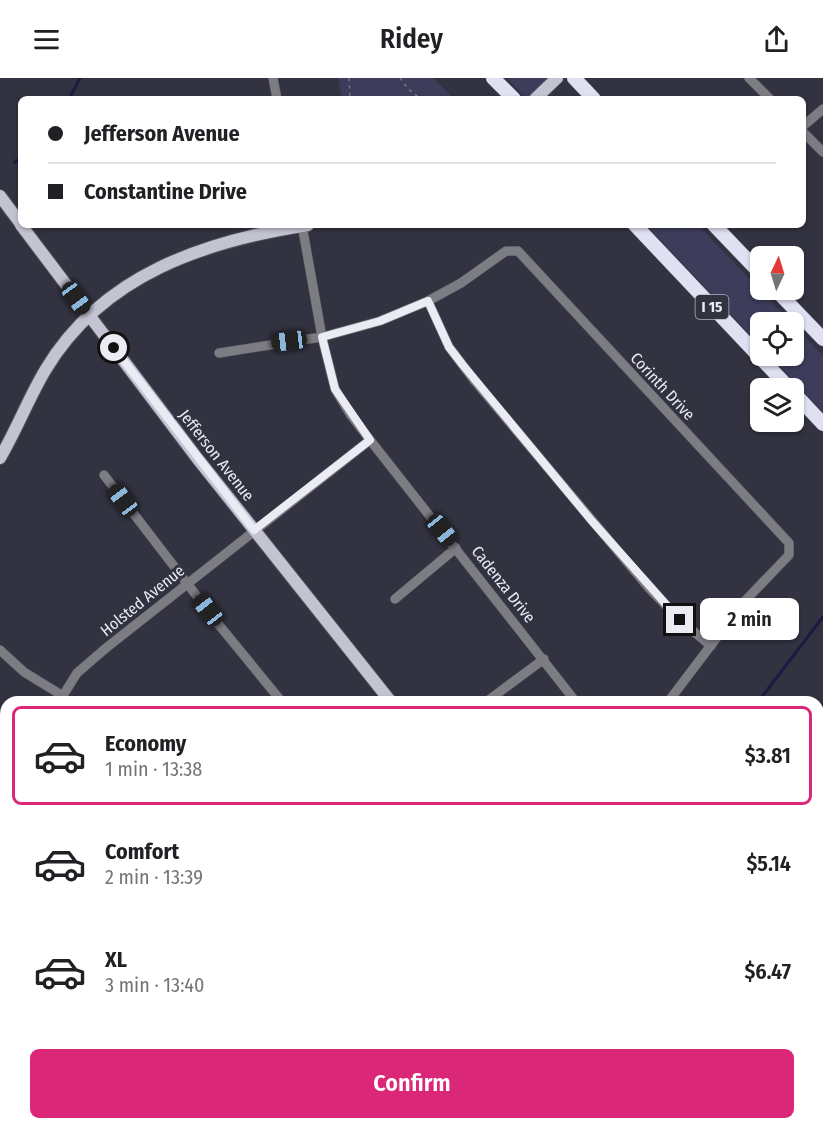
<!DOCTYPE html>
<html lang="en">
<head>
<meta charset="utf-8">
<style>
	:root { --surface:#fff; --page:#f6f6f6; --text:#202124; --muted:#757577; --line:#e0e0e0; --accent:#db2777 }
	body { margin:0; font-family:"Fira Sans Condensed",sans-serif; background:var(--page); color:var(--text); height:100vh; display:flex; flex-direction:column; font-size:22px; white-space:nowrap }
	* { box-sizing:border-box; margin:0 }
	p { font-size:20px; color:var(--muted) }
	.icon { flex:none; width:33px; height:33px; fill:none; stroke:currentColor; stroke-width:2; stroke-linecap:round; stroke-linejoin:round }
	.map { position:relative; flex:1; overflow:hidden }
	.drawer { position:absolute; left:0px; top:618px; width:824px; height:434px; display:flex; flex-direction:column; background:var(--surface); border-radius:18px 18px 0 0; box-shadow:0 2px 4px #0004 }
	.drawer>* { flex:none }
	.banner { position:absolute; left:18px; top:18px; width:788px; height:132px; border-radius:9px; box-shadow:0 2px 4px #0004; display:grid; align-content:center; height:132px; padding:0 30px; background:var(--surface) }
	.needle { width:39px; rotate:4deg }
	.tools { position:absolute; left:750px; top:168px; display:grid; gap:12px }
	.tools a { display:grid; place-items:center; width:54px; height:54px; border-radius:9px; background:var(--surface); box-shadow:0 2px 4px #0004; font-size:30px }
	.end { position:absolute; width:27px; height:27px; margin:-14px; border:8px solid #ebebf4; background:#111; box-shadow:0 0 0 3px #111 }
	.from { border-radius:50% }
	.bubble { position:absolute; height:42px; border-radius:9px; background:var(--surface); box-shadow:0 2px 4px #0004; font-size:20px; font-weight:600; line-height:42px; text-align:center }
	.car { position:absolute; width:18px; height:36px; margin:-18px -9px; border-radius:8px; box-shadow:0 0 4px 2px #0007; background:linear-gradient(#222 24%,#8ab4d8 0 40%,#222 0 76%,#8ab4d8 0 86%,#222 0) }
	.banner b { display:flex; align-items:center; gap:21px; height:57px; font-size:22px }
	.banner b+b { border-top:2px solid var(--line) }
	.banner i { width:15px; height:15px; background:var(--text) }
	ul { padding:10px 0 0; list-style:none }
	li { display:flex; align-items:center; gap:18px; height:99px; margin:0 12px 9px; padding:0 18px; border:3px solid transparent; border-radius:9px }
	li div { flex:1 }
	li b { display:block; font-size:22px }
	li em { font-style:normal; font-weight:600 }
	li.current { border-color:var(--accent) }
	li>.icon { width:54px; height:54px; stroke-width:1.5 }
	.cta { display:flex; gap:12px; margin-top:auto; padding:12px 30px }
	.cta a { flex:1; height:69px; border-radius:9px; background:var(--accent); color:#fff; font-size:24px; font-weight:600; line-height:69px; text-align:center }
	header { display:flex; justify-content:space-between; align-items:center; height:78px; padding:0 30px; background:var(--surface); font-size:27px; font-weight:600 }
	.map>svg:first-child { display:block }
</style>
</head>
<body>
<header><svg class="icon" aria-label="menu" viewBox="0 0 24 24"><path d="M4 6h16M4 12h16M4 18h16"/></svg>Ridey<svg class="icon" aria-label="share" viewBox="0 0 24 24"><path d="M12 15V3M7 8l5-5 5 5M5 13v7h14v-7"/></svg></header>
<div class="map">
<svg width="823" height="1051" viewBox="0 0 823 1051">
	<rect width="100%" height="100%" fill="#323240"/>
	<g fill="#3d3c5b">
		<polygon points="338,0 433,0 454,21 342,21"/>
		<polygon points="507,0 554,0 532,21 527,21"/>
		<polygon points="646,147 698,147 791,244 760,244 760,267"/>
		<polygon points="794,247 823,278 823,334 770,278 794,278"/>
	</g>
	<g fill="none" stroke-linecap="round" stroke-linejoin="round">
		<g stroke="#1e1942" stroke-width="3">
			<polyline points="69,21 80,0"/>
			<polyline points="15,84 21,80"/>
			<polyline points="758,624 823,539"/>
		</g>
		<defs>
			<g id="minor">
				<polyline points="273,0 277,21"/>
				<polyline points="749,0 770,21"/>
				<polyline points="802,49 823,31"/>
				<polyline points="802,53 823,74"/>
				<polyline points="302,147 322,259 335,311 350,336 370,362 576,624"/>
				<polyline points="428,223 449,269 474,302 649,510 680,542 711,568"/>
				<polyline points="219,275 322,259 380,243 428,223 461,205 506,173 518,173 789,465 789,477 743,525 668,624"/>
				<polyline points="104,397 219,547 282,624"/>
				<polyline points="395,521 456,470"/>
				<polyline points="0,572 24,594 63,618"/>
				<polyline points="59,624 77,595 106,570 370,362"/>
				<polyline points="486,624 544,581"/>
				<polyline points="818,668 823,675"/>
				<polyline points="818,716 823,712"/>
				<polyline points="0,827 6,832"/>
				<polyline points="0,868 6,863"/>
				<polyline points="818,949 823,945"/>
				<polyline points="0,1001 6,1008"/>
				<polyline points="818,1026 823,1032"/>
				<polyline points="36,1046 40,1051"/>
				<polyline points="559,1046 564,1051"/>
				<polyline points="386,1051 393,1046"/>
				<polyline points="591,1051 596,1046"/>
			</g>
			<g id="major">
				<polyline points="535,21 557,0"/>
				<polyline points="0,118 21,146"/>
				<polyline points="21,147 197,380 391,624"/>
				<path d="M0,380C17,351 29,319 46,291C103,196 206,163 308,147"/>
				<polyline points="726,1046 730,1051"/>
			</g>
			<g id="highway">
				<polyline points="493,0 514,21"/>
				<polyline points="574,0 594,21"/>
				<polyline points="635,147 789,310"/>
				<polyline points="714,147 760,195"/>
				<polyline points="776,212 823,261"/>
				<polyline points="794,315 823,346"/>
			</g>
		</defs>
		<use href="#minor" stroke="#50505d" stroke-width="10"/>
		<use href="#major" stroke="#50505d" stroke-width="14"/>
		<use href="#highway" stroke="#50505d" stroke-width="15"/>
		<g stroke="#797985" stroke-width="1.5" stroke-dasharray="3 4.5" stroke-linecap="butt">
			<polyline points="349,0 350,21"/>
			<polyline points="400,0 408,11 421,21"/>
		</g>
		<use href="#minor" stroke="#7c7c83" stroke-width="9"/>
		<use href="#major" stroke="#c3c3d2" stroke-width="12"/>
		<use href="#highway" stroke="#dfe0f1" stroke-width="14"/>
	</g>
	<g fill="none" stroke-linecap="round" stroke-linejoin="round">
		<polyline stroke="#ebebf4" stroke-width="8" points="114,270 254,452 370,362 335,311 322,259 380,243 428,223 449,269 462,286 591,442 680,542"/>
	</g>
	<g text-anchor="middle" stroke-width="6" stroke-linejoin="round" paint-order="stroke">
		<rect fill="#323240" stroke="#b4b4be" stroke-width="1.5" x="695.5" y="217" width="33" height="24" rx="4.5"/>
		<g font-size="15" font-weight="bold" fill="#ebebf4">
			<text x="712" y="234">I 15</text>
		</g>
		<g font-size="16" fill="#ebebf4" stroke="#323240">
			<text transform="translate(663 308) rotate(47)" y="6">Corinth Drive</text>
			<text transform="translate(217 377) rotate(52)" y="6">Jefferson Avenue</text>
			<text transform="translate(504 506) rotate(52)" y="6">Cadenza Drive</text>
			<text transform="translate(142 522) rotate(-39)" y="6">Holsted Avenue</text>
		</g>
	</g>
</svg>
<div class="tools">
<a><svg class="needle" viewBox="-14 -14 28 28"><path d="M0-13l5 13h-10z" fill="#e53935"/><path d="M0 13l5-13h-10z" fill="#757577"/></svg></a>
<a><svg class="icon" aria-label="locate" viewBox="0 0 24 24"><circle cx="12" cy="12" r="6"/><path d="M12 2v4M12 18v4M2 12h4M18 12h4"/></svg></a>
<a><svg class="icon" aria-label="layers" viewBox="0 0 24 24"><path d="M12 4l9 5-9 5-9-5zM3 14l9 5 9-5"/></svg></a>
</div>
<i class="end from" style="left:114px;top:270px"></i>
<i class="end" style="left:680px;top:542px"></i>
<div class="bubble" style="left:700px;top:520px;width:99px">2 min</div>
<i class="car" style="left:76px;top:220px;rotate:144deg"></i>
<i class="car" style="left:289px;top:263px;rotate:263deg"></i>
<i class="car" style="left:123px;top:422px;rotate:323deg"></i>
<i class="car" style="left:442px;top:452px;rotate:141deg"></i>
<i class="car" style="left:208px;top:532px;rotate:322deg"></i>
<div class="banner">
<b><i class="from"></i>Jefferson Avenue</b>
<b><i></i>Constantine Drive</b>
</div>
<section class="drawer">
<ul>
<li class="current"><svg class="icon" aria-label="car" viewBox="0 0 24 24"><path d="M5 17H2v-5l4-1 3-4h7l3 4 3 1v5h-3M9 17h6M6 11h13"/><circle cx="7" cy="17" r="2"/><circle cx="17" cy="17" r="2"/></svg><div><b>Economy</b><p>1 min · 13:38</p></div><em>$3.81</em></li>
<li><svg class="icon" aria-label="car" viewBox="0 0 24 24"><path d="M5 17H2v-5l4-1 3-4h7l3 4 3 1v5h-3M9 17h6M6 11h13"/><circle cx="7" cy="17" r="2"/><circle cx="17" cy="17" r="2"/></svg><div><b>Comfort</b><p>2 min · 13:39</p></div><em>$5.14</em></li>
<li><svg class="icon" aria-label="car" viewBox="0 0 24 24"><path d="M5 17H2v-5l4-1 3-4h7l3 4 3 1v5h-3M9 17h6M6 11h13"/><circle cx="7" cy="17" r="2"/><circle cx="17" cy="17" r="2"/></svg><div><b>XL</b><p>3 min · 13:40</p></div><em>$6.47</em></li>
</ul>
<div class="cta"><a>Confirm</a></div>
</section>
</div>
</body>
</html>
